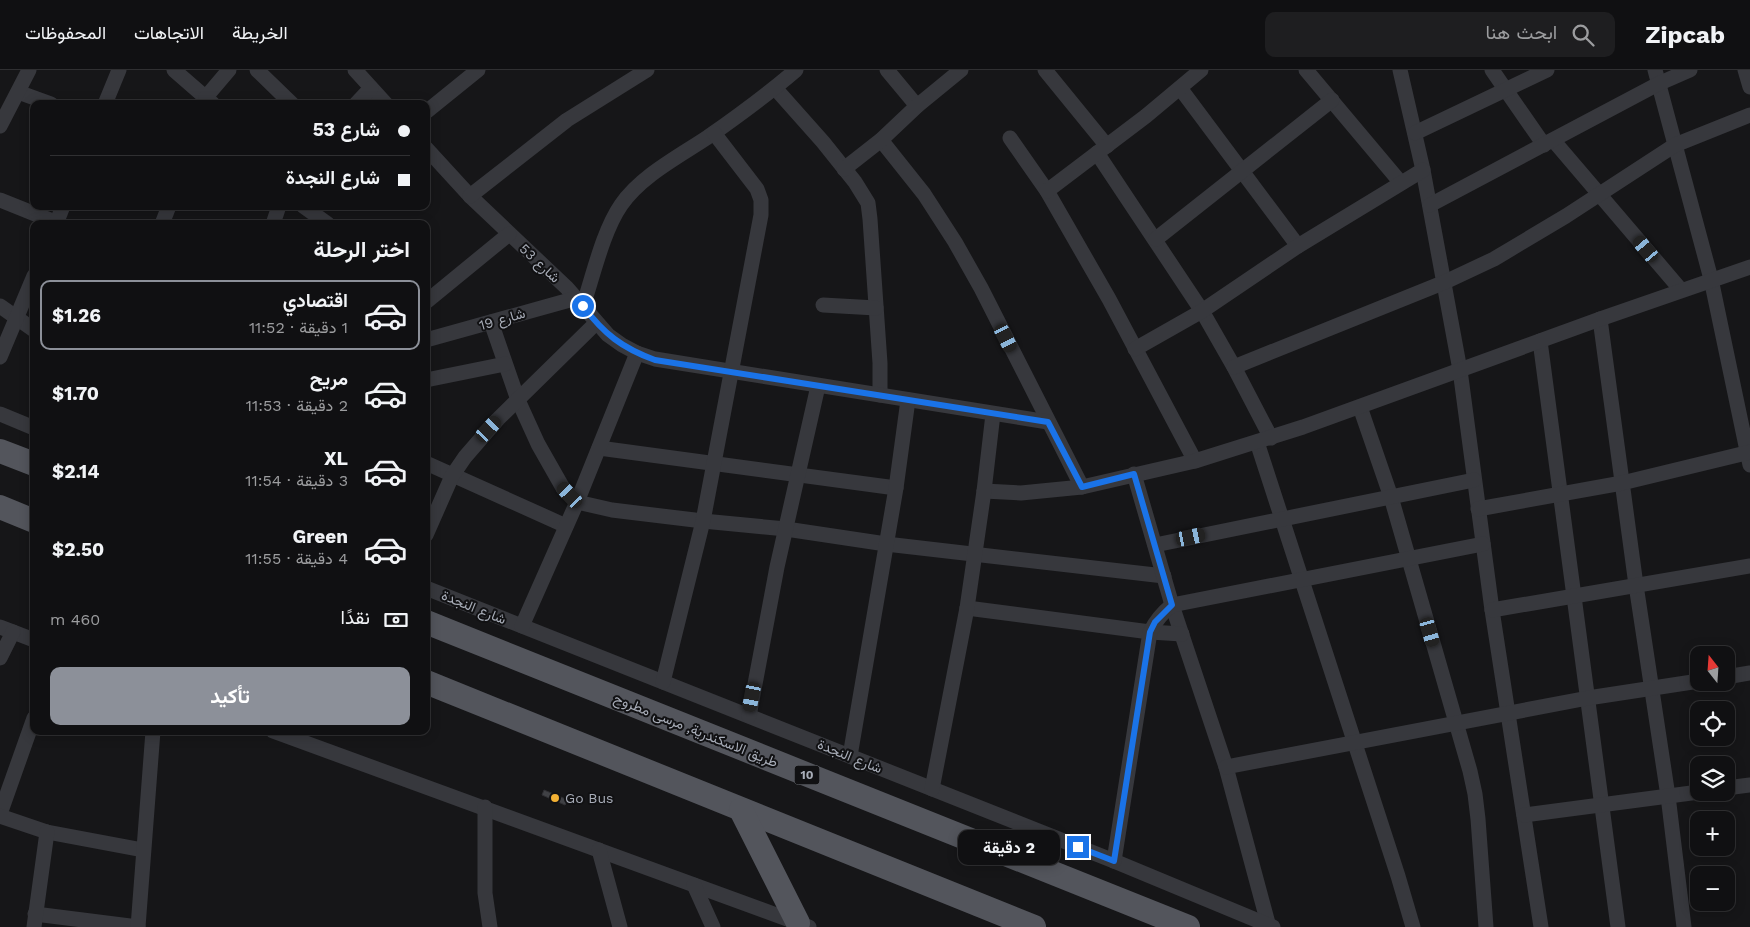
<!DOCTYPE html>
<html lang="ar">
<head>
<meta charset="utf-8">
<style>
	:root { --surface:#101012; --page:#1e1e20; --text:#f1f3f6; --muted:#9c9d9f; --line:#303032; --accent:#8c9099 }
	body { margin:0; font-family:"Work Sans",Vazirmatn,sans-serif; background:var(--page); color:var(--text); direction:rtl; height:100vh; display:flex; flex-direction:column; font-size:19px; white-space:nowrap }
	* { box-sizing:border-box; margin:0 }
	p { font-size:16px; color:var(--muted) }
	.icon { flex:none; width:28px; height:28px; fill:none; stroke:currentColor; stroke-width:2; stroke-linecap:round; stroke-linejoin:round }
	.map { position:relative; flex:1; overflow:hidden; direction:ltr }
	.drawer { position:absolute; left:30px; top:150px; width:400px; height:515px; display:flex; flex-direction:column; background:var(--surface); border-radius:10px; box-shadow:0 2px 12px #0003,0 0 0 1px var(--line); direction:rtl }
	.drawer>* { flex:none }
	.guide { position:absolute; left:30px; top:30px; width:400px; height:110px; border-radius:10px; box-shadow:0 2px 12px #0003,0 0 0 1px var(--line); direction:rtl; display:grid; align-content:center; height:110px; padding:0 20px; background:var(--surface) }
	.needle { width:32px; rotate:343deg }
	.fabs { position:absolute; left:1690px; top:576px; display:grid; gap:10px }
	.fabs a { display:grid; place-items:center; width:45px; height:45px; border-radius:10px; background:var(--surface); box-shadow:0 2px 12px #0003,0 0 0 1px var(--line); font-size:25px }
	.end { position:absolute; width:22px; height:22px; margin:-11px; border:6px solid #1a73e8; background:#fff; box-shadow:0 0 0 2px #fff }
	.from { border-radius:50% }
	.bubble { position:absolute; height:35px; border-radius:10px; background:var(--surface); box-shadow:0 2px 12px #0003,0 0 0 1px var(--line); font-size:16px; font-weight:700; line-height:35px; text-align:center; direction:rtl }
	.car { position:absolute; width:15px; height:30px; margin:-15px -8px; border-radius:6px; box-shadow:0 0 4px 1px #0007; background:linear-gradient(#222 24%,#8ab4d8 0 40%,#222 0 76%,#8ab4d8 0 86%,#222 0) }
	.guide b { display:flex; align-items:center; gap:18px; height:48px; font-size:19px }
	.guide b+b { border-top:1px solid var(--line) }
	.guide i { width:12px; height:12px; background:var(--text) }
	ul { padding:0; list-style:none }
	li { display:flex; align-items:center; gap:15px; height:70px; margin:0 10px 8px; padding:0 10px; border:2px solid transparent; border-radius:10px }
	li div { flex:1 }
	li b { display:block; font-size:19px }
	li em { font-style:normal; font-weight:700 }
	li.current { border-color:var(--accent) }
	li>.icon { width:45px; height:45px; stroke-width:1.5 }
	h2 { padding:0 20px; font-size:22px; line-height:60px }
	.pay { display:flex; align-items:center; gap:12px; height:55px; padding:0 20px; font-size:19px }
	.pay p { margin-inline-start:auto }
	.action { display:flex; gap:10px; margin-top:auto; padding:10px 20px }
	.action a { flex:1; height:58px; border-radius:10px; background:var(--accent); color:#fff; font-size:20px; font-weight:700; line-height:58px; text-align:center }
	header { display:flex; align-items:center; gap:30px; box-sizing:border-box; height:70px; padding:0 25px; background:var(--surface); border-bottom:1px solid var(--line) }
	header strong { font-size:24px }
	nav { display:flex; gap:28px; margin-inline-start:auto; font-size:18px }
	.search { width:350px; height:45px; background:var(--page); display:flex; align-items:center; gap:12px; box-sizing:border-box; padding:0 18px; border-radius:10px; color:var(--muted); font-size:19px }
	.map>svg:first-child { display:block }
</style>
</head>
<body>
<header>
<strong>Zipcab</strong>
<div class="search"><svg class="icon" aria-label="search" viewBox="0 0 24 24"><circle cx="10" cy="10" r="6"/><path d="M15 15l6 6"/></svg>ابحث هنا</div>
<nav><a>الخريطة</a><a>الاتجاهات</a><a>المحفوظات</a></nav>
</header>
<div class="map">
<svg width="1750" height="857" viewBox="0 0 1750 857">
	<rect width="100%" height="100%" fill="#161618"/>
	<polygon fill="#404145" stroke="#303034" points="544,720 568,730 565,735 542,725"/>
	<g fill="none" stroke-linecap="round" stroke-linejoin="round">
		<g stroke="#37383d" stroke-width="15">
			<polyline points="174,0 213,34"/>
			<polyline points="257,0 292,34"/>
			<polyline points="355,0 386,34"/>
			<polyline points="887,0 917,36"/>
			<polyline points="1045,0 1107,76"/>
			<polyline points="1306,0 1401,113"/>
			<polyline points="1400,0 1423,100 1460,300 1492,540 1541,857"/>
			<polyline points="1492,0 1544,75"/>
			<polyline points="1655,0 1711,209 1750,395"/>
			<polyline points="1745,0 1750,17"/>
			<polyline points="775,18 823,72 855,112 868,133 870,149 880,293 880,325"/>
			<polyline points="1180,18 1298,176"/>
			<polyline points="18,22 51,34"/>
			<polyline points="206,27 229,0"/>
			<polyline points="105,34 119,0"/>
			<polyline points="356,34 371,18"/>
			<polyline points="426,42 478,0"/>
			<polyline points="0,56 29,0"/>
			<polyline points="1415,63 1547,0"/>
			<polyline points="1010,68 1047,121 1109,229 1195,391"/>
			<polyline points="881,70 924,124 955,172 981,218 1082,417"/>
			<polyline points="1553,70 1681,220"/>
			<polyline points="426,78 470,126 567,218 608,265 622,275 637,283 655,289 1048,352"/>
			<polyline points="1097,83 1202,241 1234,297 1271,368"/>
			<polyline points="844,99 881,70 917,36 961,0"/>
			<polyline points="1047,121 1146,46 1201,0"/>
			<polyline points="470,126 567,50 647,0"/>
			<polyline points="0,130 60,154"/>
			<polyline points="1430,135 1658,14 1690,0"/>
			<polyline points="303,136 328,154"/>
			<polyline points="56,154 63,136"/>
			<polyline points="162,154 169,136"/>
			<polyline points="273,154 279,136"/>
			<polyline points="1156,169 1332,30"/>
			<polyline points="426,232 509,164"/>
			<polyline points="823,235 876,238"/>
			<polyline points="0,236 34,260"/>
			<path d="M583,236C593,206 603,161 621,135C641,106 678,87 708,67C738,46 768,24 796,0"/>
			<polyline points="1600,249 1636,515 1668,726 1684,857"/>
			<polyline points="491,252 518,330 538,374 563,418 577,432 612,440 703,451 786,459 886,474 1164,506"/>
			<polyline points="426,270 577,228"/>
			<polyline points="1540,271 1618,857"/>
			<polyline points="1135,279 1202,241 1298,176 1423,100"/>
			<polyline points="0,287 34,206"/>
			<polyline points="1234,297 1445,212 1494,189 1566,146 1675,75 1750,45"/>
			<polyline points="426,310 505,294"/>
			<polyline points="1360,337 1391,427 1470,701 1475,724 1478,749 1486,857"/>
			<polyline points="0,344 34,358"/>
			<polyline points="1257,372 1398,806 1413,857"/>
			<polyline points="599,378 896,418"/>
			<polyline points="426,393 566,456"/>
			<polyline points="1134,404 1172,535 1226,697 1269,857"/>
			<polyline points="984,421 1021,423 1082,417 1195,391 1303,357 1600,249 1750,197"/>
			<polyline points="1478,439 1622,413 1750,382"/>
			<polyline points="426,465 452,406 465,387 498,349 596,253"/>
			<polyline points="1155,475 1474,410"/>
			<polyline points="426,518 1114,791 1273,857"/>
			<polyline points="967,538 1150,562 1182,564"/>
			<polyline points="1492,540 1750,496"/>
			<polyline points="522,556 577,432 637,283"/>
			<polyline points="0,557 34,570"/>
			<polyline points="0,588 13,562"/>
			<polyline points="1726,607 1750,603"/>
			<polyline points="663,612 703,451 761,145 761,130 757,119 714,63"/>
			<polyline points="749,646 777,497 818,316"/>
			<polyline points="273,661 809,857"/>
			<polyline points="850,686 896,418 908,330"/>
			<polyline points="1226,697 1588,628 1699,611"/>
			<polyline points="1726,718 1750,715"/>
			<polyline points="932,719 967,538 984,421 993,344"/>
			<polyline points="485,737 485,823 490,857"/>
			<polyline points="0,744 34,648"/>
			<polyline points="1524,745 1699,722"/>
			<polyline points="0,746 47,762 143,780"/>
			<polyline points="599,780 620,857"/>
			<path d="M1114,791L1150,562C1156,550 1162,543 1172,535L1483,474"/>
			<polyline points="694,815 713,857"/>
			<polyline points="35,844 138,857"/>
			<polyline points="34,857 47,762"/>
			<polyline points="138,857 153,661"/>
		</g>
		<g stroke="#53555c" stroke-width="24">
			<polyline points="0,381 34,394"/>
			<polyline points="0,437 34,451"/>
			<polyline points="426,552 1188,857"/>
			<polyline points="426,612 1034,857"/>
			<polyline points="741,740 798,853"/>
		</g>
	</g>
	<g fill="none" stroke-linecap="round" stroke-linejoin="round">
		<path stroke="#1a73e8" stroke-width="6" d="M583,236C604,264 622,278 655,290L1048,352L1082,417L1134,404L1172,535L1155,552L1150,562L1114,791L1078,777"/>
	</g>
	<circle fill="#f2b134" stroke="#111113" stroke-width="2" cx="555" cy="728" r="5"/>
	<g text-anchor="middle" stroke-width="4" stroke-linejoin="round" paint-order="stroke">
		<rect fill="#111113" stroke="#7b7e86" stroke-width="1" x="794.5" y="695.5" width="25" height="19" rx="4"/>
		<g font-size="12" font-weight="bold" fill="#a8adb8">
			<text x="807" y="709">10</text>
		</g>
		<g font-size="14" fill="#a8adb8" stroke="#111113">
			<text transform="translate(540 193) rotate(43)" y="5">شارع 53</text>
			<text transform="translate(502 249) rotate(-16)" y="5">شارع 19</text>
			<text transform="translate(474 537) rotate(22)" y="5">شارع النجدة</text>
			<text transform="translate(696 660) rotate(22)" y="5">طريق الاسكندرية, مرسى مطروح</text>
			<text transform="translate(850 686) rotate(22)" y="5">شارع النجدة</text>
		</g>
		<g font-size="14" fill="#a8adb8" stroke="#111113" text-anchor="start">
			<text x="565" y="733">Go Bus</text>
		</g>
	</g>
</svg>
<div class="fabs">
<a><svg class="needle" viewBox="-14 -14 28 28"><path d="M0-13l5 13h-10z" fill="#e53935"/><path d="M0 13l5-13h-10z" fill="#9c9d9f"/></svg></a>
<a><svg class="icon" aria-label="locate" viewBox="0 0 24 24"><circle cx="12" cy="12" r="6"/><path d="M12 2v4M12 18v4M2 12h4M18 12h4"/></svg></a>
<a><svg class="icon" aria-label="layers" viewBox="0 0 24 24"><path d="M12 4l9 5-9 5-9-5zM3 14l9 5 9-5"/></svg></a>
<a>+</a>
<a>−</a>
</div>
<i class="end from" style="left:583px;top:236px"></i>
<i class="end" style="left:1078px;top:777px"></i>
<div class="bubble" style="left:958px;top:760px;width:102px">2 دقيقة</div>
<i class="car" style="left:1646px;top:179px;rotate:320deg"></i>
<i class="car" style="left:1006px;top:268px;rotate:153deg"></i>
<i class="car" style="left:489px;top:359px;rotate:43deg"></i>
<i class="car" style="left:570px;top:425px;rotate:317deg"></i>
<i class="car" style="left:1191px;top:467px;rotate:78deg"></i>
<i class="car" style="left:1430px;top:562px;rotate:164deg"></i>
<i class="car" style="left:752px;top:627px;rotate:191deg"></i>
<div class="guide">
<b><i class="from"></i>شارع 53</b>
<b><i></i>شارع النجدة</b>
</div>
<section class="drawer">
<h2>اختر الرحلة</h2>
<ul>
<li class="current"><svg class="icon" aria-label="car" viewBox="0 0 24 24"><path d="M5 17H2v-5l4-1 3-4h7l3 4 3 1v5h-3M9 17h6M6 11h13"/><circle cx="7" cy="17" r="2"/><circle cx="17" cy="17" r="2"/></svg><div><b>اقتصادي</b><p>1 دقيقة · 11:52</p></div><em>$1.26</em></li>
<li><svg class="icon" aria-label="car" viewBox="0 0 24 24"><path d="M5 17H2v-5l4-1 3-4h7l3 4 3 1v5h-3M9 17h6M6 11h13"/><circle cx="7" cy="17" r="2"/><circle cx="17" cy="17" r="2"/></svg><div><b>مريح</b><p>2 دقيقة · 11:53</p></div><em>$1.70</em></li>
<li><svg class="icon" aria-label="car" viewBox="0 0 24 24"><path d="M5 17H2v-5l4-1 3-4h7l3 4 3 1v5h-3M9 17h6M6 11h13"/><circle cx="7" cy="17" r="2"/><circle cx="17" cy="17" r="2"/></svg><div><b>XL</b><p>3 دقيقة · 11:54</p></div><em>$2.14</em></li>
<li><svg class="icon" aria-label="car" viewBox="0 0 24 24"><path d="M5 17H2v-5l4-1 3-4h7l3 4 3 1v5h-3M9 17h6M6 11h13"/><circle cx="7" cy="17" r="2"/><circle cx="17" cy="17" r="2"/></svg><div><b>Green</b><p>4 دقيقة · 11:55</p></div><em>$2.50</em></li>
</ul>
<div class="pay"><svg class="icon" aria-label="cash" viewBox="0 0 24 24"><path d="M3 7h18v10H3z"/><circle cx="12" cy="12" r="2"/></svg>نقدًا<p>460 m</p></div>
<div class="action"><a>تأكيد</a></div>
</section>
</div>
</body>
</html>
